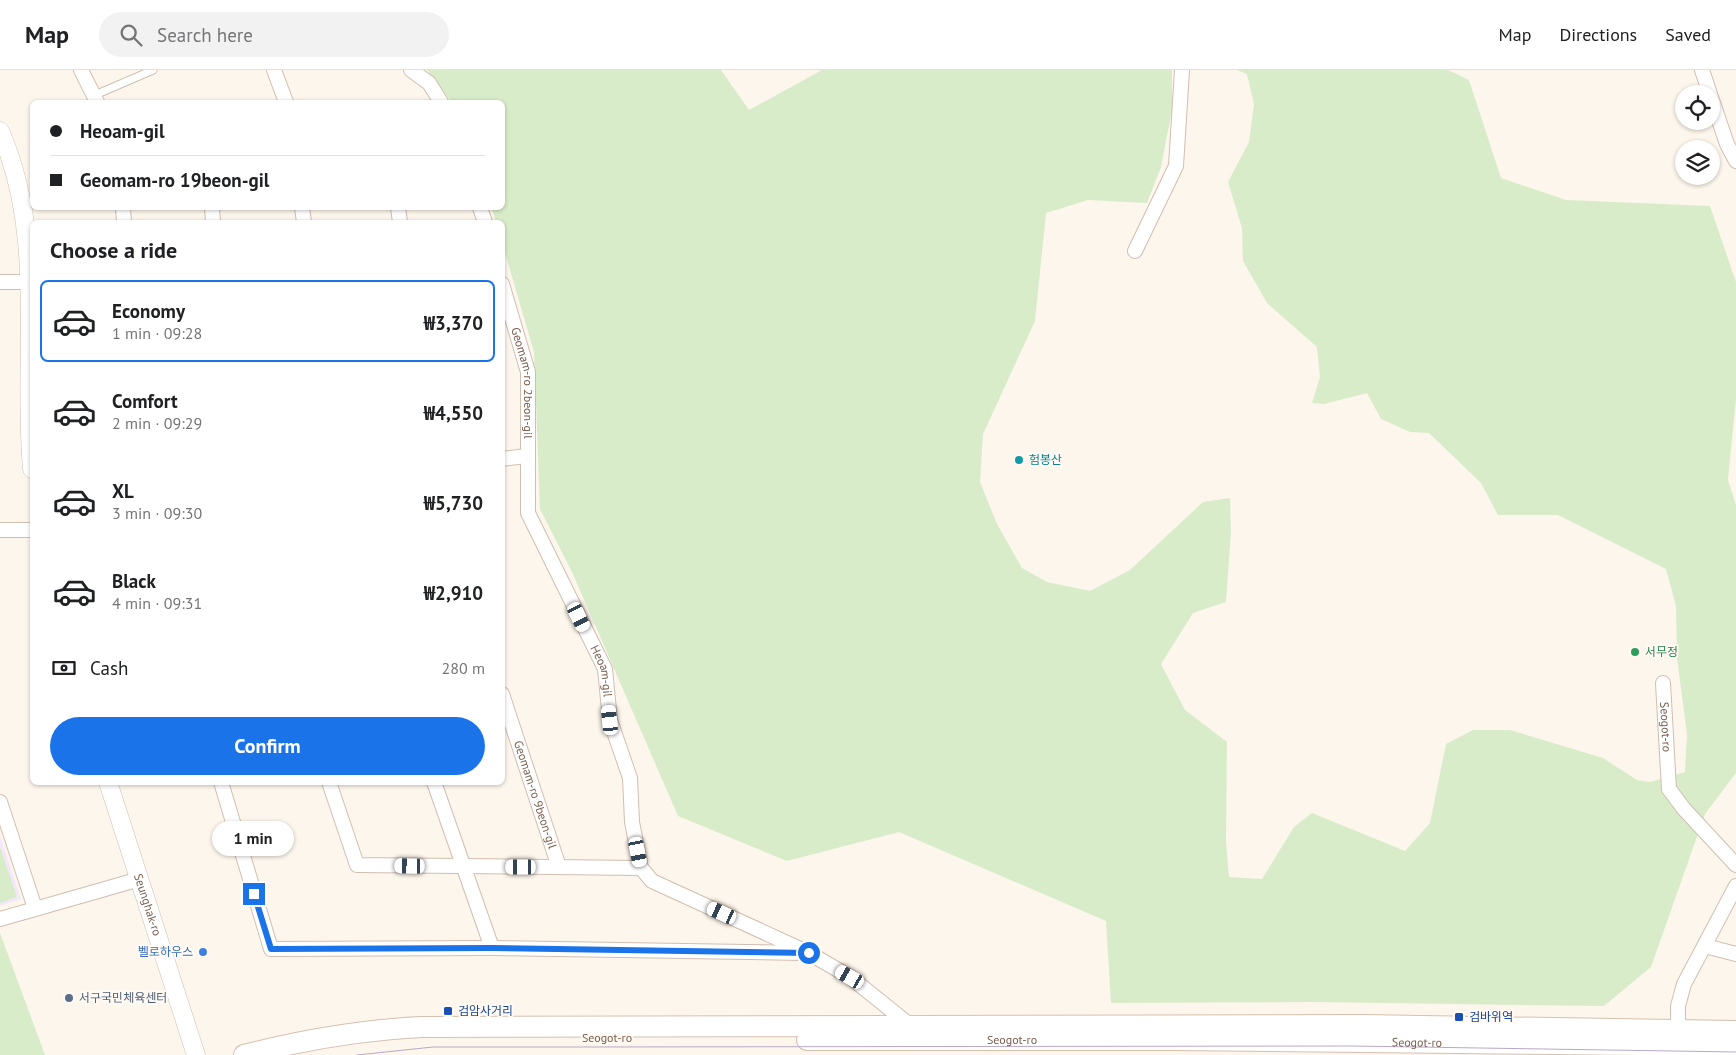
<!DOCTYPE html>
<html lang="en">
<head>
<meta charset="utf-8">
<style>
	:root { --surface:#fff; --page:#f2f2f2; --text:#202124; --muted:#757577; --line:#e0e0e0; --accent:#1a73e8 }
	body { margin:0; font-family:"PT Sans","Noto Sans KR",sans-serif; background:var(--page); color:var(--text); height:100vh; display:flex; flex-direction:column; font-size:19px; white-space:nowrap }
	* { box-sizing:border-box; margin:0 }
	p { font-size:16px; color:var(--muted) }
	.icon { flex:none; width:28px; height:28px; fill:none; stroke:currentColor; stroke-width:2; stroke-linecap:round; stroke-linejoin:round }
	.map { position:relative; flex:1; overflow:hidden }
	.details { position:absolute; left:30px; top:150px; width:475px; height:565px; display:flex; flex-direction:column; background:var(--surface); border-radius:8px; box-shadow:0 1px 4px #0004 }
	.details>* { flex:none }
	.top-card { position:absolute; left:30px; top:30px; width:475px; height:110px; border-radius:8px; box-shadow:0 1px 4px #0004; display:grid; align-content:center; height:110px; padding:0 20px; background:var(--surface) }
	.tools { position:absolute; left:1675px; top:15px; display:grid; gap:10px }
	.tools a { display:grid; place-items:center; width:45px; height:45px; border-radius:50%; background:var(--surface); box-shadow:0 1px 4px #0004; font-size:25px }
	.end { position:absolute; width:22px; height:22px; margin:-11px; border:6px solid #1a73e8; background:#fff; box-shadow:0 0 0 2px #fff }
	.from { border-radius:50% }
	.bubble { position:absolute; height:35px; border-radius:18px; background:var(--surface); box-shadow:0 1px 4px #0004; font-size:16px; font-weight:800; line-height:35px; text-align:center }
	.car { position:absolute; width:15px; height:30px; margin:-15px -8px; border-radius:6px; box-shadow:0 0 4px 1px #0007; background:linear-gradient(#fff 24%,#345 0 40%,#fff 0 76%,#345 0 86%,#fff 0) }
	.top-card b { display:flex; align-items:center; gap:18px; height:48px; font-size:19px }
	.top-card b+b { border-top:1px solid var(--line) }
	.top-card i { width:12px; height:12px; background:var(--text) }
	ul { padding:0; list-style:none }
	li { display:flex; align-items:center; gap:15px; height:82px; margin:0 10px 8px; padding:0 10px; border:2px solid transparent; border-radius:8px }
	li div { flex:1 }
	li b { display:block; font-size:19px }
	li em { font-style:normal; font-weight:800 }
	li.active { border-color:var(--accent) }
	li>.icon { width:45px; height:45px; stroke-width:1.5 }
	h2 { padding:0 20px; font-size:22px; line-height:60px }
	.pay { display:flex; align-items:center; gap:12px; height:55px; padding:0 20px; font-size:19px }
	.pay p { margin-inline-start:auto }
	.cta { display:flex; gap:10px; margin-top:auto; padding:10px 20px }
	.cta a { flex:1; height:58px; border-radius:30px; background:var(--accent); color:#fff; font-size:20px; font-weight:800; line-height:58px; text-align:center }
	header { display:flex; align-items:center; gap:30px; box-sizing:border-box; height:70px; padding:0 25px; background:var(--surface); border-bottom:1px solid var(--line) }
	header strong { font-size:24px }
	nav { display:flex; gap:28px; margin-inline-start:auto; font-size:18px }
	.search { width:350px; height:45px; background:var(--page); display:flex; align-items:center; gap:12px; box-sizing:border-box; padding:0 18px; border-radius:28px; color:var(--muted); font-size:19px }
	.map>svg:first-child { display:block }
</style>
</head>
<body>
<header>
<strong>Map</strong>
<div class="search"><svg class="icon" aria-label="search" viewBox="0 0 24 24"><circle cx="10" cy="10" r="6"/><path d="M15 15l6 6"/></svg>Search here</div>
<nav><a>Map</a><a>Directions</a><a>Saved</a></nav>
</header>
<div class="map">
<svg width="1736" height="985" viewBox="0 0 1736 985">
	<rect width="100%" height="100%" fill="#fdf6ec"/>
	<polygon fill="#f3e8fa" points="0,766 21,829 0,836"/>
	<g fill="#d8ecc9">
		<polygon points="427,0 721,0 749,40 822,0 1172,0 1172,40 1161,97 1147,133 1088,130 1046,143 1035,251 983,364 980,412 997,454 1022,498 1047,512 1090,521 1130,500 1203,432 1230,428 1231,461 1226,532 1193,543 1161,594 1185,640 1227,672 1226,771 1229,807 1262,809 1294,757 1312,743 1405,781 1430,753 1446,674 1473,660 1510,660 1603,688 1637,710 1650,712 1685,702 1687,664 1677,588 1676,536 1666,499 1558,445 1498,445 1481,413 1429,363 1410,362 1381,349 1367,323 1324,334 1312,333 1320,307 1317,277 1267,233 1243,191 1242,158 1228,112 1249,72 1254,34 1247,4 1237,0 1448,0 1469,10 1501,108 1566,130 1710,136 1736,212 1736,329 1728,410 1736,435 1736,703 1705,744 1651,897 1604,936 1313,932 1111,933 1106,851 899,762 787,791 678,746 572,502 540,439 534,282 503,176 502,152 496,152 492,138 502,138 502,32 452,32"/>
		<polygon points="0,777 17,827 0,833"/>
		<polygon points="0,863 45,985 0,985"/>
	</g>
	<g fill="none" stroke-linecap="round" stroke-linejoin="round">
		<defs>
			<polyline id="service" points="95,25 153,0"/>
			<g id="minor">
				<polyline points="81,0 97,32"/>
				<polyline points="274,0 286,32"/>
				<polyline points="411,0 429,13 441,32"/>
				<polyline points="1702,0 1710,24"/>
				<polyline points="1711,27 1727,74 1736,91"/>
				<polyline points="123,138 124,152"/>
				<polyline points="212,138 213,152"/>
				<polyline points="302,138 304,152"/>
				<polyline points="398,138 400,152"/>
				<polyline points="480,138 485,152"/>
				<polyline points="1135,181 1176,96 1182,0"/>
				<polyline points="0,212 32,212"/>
				<path id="s1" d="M502,214L528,302V443L605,599L610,650L630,708L632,752L641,798L652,811L809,883L850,907L911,956"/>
				<polyline points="502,389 526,386"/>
				<polyline points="0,460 32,460"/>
				<path id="s2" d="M1663,613L1669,719L1684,739L1736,795"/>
				<path id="s3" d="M502,624L559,797"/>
				<polyline points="221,712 271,879 492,878 803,883"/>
				<polyline points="329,712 357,795 641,798"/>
				<polyline points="434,712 492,878"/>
				<polyline points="0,732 35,838"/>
				<polyline points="0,849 140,809"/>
				<polyline points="1705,876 1736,884"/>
				<polyline points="1678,961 1678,936 1684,914 1736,816"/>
			</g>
			<g id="tertiary">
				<path d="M0,61C47,167 22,287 32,399"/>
				<path id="s4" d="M108,712L196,985"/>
			</g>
			<g id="secondary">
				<path id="s5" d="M807,970H1173L1736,976"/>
				<path d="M244,985C303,970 360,960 421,957L1362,955L1736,961"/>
			</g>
		</defs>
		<use href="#service" stroke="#d1beb0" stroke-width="9"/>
		<use href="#minor" stroke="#d1beb0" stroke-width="16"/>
		<use href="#tertiary" stroke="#d1beb0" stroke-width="19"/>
		<use href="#secondary" stroke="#d6c0b0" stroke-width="22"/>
		<use href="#service" stroke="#fff" stroke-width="7"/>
		<use href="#minor" stroke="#fff" stroke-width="14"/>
		<use href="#tertiary" stroke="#fff" stroke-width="18"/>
		<use href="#secondary" stroke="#fff" stroke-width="20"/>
		<polyline stroke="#b9a8c9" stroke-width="1" points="357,985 433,977 572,977 1352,976 1736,982"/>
	</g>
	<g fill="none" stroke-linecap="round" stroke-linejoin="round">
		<polyline stroke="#1a73e8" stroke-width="6" points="254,824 271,879 492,878 809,883"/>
	</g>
	<circle fill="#0f9aa8" stroke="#fffaf3" stroke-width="2" cx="1019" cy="390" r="5"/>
	<circle fill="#2e9e5b" stroke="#fffaf3" stroke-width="2" cx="1635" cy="582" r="5"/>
	<circle fill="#3f7fe0" stroke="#fffaf3" stroke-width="2" cx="203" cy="882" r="5"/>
	<circle fill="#5c6f8a" stroke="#fffaf3" stroke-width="2" cx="69" cy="928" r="5"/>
	<g fill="#1a4fb4" stroke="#fffaf3" stroke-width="2">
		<rect x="443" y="936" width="10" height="10" rx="2.5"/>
		<rect x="1454" y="942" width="10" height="10" rx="2.5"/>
	</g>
	<g text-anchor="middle" stroke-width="4" stroke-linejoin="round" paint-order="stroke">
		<g font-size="12" fill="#7a5c4d" stroke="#fffaf3">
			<text dy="4" stroke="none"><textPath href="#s1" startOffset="102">Geomam-ro 2beon-gil</textPath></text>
			<text dy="4" stroke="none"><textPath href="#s1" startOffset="408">Heoam-gil</textPath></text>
			<text dy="4" stroke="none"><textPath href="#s2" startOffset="44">Seogot-ro</textPath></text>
			<text dy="4" stroke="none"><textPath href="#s3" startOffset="106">Geomam-ro 9beon-gil</textPath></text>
			<text dy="4" stroke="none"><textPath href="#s4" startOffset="129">Seunghak-ro</textPath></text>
			<text x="607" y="972">Seogot-ro</text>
			<text dy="4" stroke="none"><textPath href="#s5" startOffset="205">Seogot-ro</textPath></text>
			<text dy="4" stroke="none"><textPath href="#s5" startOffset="610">Seogot-ro</textPath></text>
		</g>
		<g font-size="12" fill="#0d838f" stroke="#fffaf3" text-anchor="start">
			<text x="1029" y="394">험봉산</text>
		</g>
		<g font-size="12" fill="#27864d" stroke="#fffaf3" text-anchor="start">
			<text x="1645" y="586">서무정</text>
		</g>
		<g font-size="12" fill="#366cbe" stroke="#fffaf3" text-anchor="end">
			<text x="193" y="886">벨로하우스</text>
		</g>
		<g font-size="12" fill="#4e5e75" stroke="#fffaf3" text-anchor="start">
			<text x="79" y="932">서구국민체육센터</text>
		</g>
		<g font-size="12" fill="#164399" stroke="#fffaf3" text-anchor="start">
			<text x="458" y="945">검암사거리</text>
			<text x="1469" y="951">검바위역</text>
		</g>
	</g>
</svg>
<div class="tools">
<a><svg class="icon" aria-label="locate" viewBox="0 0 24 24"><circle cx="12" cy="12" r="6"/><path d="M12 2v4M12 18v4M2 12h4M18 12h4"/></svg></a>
<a><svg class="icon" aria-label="layers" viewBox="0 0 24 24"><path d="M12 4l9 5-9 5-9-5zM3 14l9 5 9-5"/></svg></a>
</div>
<i class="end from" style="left:809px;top:883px"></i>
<i class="end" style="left:254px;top:824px"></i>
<div class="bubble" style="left:212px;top:751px;width:82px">1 min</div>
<i class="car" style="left:579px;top:547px;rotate:154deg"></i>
<i class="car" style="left:610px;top:650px;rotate:354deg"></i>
<i class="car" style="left:638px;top:782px;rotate:169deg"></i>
<i class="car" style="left:410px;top:796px;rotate:271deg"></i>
<i class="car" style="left:521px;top:797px;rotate:270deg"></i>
<i class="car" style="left:722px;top:843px;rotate:295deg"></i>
<i class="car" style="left:850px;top:907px;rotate:300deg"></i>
<div class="top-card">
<b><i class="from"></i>Heoam-gil</b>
<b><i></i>Geomam-ro 19beon-gil</b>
</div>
<section class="details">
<h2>Choose a ride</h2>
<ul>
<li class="active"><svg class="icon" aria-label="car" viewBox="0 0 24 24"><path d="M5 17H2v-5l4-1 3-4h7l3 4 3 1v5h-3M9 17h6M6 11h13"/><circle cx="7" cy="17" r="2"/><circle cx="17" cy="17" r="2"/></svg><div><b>Economy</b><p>1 min · 09:28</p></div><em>₩3,370</em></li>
<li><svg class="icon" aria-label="car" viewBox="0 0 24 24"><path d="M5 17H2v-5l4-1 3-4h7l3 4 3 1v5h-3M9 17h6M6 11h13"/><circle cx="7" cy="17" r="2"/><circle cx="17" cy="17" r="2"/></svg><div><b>Comfort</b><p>2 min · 09:29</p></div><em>₩4,550</em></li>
<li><svg class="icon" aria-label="car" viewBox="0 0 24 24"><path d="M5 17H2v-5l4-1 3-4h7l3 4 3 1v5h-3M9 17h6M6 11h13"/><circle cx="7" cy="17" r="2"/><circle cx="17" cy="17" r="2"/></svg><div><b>XL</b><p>3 min · 09:30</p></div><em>₩5,730</em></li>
<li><svg class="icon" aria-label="car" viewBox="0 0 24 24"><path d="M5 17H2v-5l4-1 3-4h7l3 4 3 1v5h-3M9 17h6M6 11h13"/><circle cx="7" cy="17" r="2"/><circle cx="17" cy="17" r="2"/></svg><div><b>Black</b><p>4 min · 09:31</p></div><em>₩2,910</em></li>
</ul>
<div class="pay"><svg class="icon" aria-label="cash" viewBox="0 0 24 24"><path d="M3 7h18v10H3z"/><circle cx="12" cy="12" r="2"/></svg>Cash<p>280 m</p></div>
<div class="cta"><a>Confirm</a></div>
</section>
</div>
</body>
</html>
